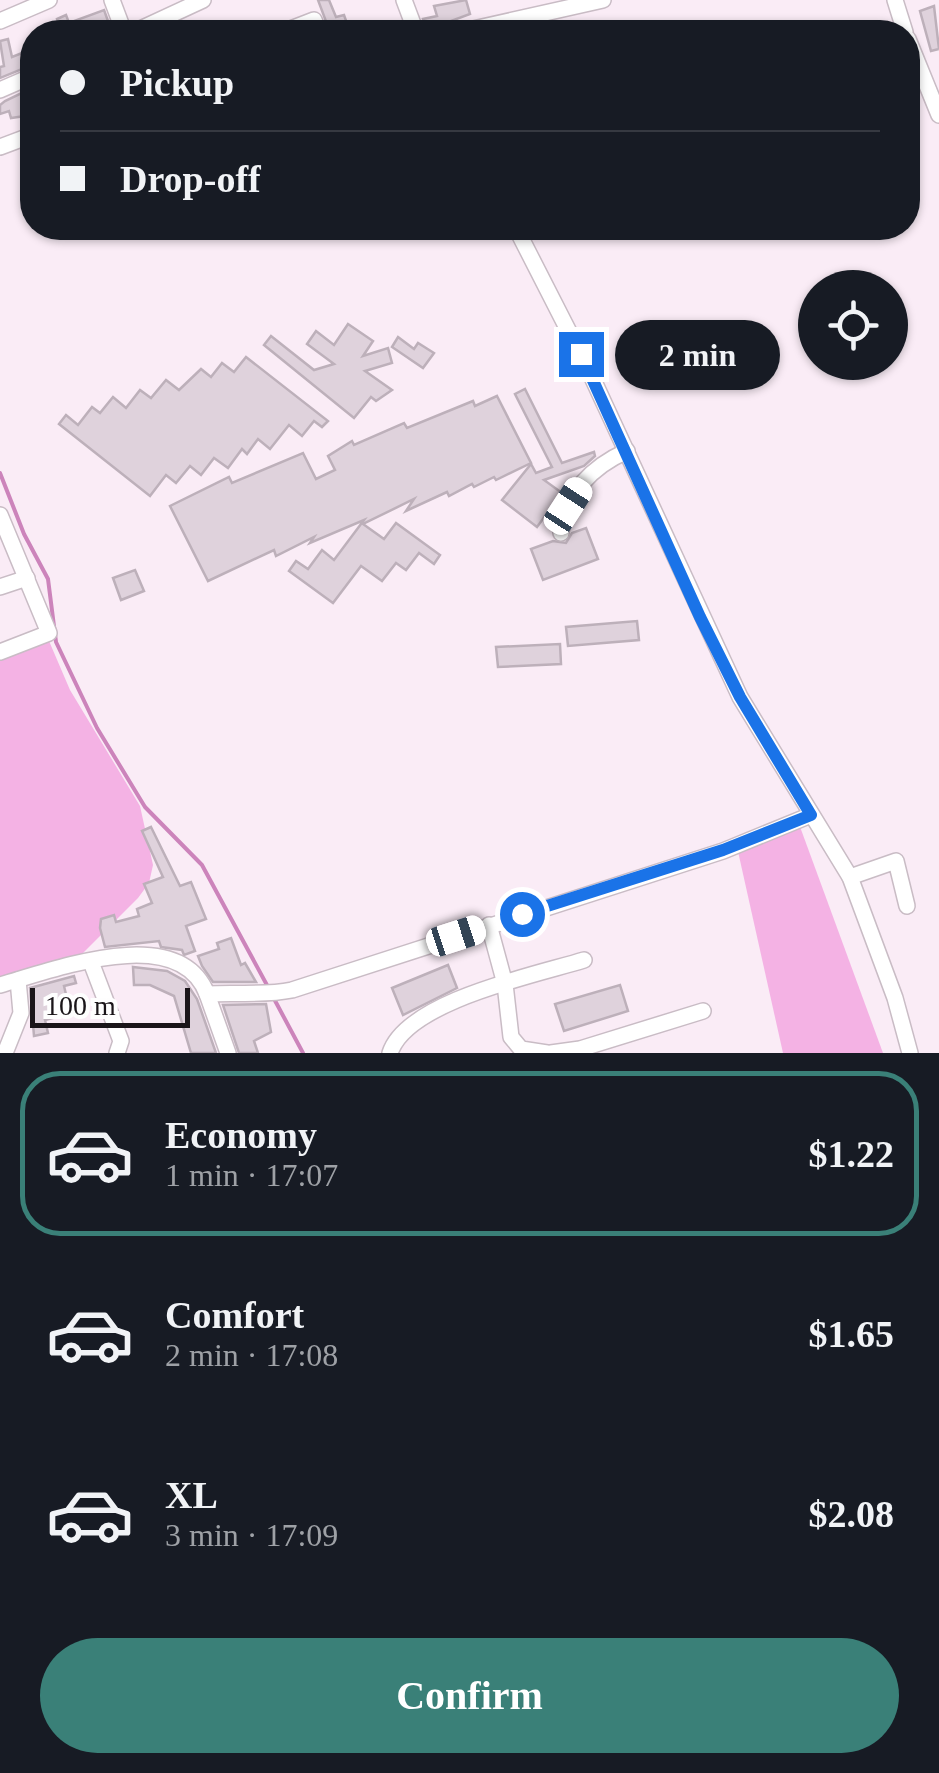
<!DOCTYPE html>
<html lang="en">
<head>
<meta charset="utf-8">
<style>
	:root { --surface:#171b24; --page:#242831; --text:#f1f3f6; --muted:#9ea1a6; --line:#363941; --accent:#3a8078 }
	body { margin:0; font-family:"Times New Roman",serif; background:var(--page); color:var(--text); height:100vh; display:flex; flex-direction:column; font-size:38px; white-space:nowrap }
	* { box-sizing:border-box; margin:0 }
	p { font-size:32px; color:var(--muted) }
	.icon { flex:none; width:55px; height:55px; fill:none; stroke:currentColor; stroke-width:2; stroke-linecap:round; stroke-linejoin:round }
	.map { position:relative; height:1053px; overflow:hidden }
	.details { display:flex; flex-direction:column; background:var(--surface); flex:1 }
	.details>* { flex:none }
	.top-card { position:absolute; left:20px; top:20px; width:900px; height:220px; border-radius:40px; box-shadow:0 2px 8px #0004; display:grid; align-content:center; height:220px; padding:0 40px; background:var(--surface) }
	.tools { position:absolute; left:798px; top:270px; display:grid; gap:20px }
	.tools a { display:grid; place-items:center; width:110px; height:110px; border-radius:50%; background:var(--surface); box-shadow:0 2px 8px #0004; font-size:50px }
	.scale { position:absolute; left:30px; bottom:25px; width:160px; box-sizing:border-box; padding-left:10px; border:5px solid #1a1519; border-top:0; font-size:28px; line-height:35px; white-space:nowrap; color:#1a1519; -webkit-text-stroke:8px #fefefe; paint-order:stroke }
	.end { position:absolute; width:45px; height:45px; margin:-22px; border:12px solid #1a73e8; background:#fff; box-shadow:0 0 0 5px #fff }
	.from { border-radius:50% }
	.bubble { position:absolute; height:70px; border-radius:35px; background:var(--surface); box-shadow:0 2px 8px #0004; font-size:32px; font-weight:800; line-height:70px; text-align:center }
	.car { position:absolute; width:30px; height:60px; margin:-30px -15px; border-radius:12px; box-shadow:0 0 8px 2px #0007; background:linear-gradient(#fff 24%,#345 0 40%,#fff 0 76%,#345 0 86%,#fff 0) }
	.top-card b { display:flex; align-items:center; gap:35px; height:95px; font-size:38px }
	.top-card b+b { border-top:2px solid var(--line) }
	.top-card i { width:25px; height:25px; background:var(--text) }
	ul { padding:18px 0 0; list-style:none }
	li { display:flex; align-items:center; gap:30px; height:165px; margin:0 20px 15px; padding:0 20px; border:5px solid transparent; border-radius:40px }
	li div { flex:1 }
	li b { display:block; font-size:38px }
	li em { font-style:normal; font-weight:800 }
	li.current { border-color:var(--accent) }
	li>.icon { width:90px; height:90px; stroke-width:1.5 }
	.cta { display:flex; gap:20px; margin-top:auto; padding:20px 40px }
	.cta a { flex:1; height:115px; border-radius:60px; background:var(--accent); color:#fff; font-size:40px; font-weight:800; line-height:115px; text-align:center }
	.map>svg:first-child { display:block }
</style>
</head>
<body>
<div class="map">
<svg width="939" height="1053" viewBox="0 0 939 1053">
	<rect width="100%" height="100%" fill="#faecf6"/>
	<g fill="#f4b2e4">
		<polygon points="49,641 70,690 140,806 153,865 149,883 138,898 74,962 0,977 0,656"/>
		<polygon points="799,824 883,1053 783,1053 737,847"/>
	</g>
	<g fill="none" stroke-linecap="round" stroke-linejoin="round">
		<g stroke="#cc84bb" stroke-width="4">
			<polyline points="0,473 24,534 48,579 56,642 97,728 145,807 202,865 268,987"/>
			<polyline points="272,995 303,1053"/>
		</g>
	</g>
	<g fill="#dfd2dc" stroke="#bdb0ba" stroke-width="2.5">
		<polygon points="318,0 329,0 336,17 344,15 350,32 330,32"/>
		<polygon points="466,0 470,14 427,30 423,19 437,16 434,6"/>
		<polygon points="934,6 939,49 931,51 920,11"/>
		<polygon points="104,10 112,32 44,32 59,26 57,19 66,15 69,23"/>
		<polygon points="8,39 12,57 32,49 32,65 0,78 0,67 4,66 0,41"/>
		<polygon points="32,88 32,115 11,118 9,111 0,114 0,105 5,101"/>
		<polygon points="348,324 373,341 363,356 388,348 392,363 365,371 392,390 376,401 371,397 354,418 264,345 271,336 314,370 334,364 307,344 316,331 334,345"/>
		<polygon points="398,337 414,349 418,343 434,353 423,368 392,347"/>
		<polygon points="246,357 328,421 322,427 314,421 302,436 289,425 270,449 258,439 247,454 242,449 228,468 214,458 201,475 190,466 176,483 166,475 150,496 59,424 66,415 78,425 92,407 100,413 113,397 126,408 140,390 151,398 166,380 179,390 201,369 211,377 222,363 234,372"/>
		<polygon points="525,389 562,463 594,452 595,456 584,466 544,480 562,493 537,527 502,500 531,464 536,473 552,467 515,394"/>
		<polygon points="497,396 531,463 496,480 494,477 474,487 472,484 449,496 447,492 406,511 414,499 363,524 384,539 396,523 440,555 434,564 419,553 406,570 396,563 382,581 361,566 333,603 289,571 296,561 308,569 322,550 334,560 364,520 310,543 314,537 276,556 274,550 208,581 170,506 229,477 232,483 303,453 316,479 335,470 328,456 352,441 354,445 404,423 407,428 473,401 475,406"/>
		<polygon points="586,528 598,559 543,580 531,549 553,541 566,543 572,533"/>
		<polygon points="135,570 144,591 121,600 113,578"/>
		<polygon points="637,621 639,640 568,646 566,627"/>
		<polygon points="560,644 561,664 498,667 496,647"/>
		<polygon points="151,827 180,886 191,882 206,919 186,926 195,951 184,955 182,950 161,947 159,941 105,947 100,928 101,919 114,915 116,922 139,916 137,909 152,903 144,884 163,877 142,831"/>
		<polygon points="231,938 241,965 245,963 256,982 213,982 202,966 198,956 219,949 217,943"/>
		<polygon points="448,965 457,988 403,1015 392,988"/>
		<polygon points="133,967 167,971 185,981 197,999 216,1053 191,1053 174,996 150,985 134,985"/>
		<polygon points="74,976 76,983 64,986 69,1007 58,1009 60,1016 45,1020 48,1033 34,1036 30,988"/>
		<polygon points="620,985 628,1011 564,1031 555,1004"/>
		<polygon points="266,1004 271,1032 254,1041 258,1053 239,1053 223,1005"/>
	</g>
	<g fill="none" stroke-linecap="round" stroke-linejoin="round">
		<defs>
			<g id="minor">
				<polyline points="112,0 124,32"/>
				<polyline points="404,0 416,32"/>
				<polyline points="895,0 905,32"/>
				<polyline points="0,21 49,0"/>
				<polyline points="134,32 203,0"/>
				<polyline points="283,32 314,20 319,32"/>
				<polyline points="460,32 603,0"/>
				<polyline points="908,39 939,115"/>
				<polyline points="0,90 32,76"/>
				<polyline points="0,147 32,135"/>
				<polyline points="516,228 591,375 740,697 850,877 895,998 910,1053"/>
				<polyline points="0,515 49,633 0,652"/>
				<path d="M561,533C565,493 593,466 627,451"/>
				<polyline points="0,587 27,578"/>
				<polyline points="850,877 896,861 907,906"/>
				<polyline points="489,925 505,984 511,1037 521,1049 547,1053"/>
				<polyline points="91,962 121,1041 117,1053"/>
				<path d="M0,985C56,969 179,922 207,994C236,992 263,996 292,990L723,851L811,815"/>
				<polyline points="207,994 228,1053"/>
				<polyline points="5,1053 21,1013 18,980"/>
				<path d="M390,1053C407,1001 535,975 584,960"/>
				<polyline points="551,1053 580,1049 703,1011"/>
			</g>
		</defs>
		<use href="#minor" stroke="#c9bcc5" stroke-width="18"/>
		<use href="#minor" stroke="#fff" stroke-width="15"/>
	</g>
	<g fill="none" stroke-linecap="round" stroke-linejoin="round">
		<polyline stroke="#1a73e8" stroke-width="12" points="522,914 723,850 811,815 740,697 700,617 581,354"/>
	</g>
</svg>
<div class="tools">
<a><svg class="icon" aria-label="locate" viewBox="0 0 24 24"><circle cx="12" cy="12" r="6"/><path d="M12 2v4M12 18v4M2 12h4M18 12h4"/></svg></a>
</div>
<div class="scale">100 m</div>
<i class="end from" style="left:522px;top:914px"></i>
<i class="end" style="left:581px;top:354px"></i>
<div class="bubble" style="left:615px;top:320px;width:165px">2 min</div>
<i class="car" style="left:568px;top:506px;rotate:33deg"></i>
<i class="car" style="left:456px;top:936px;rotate:72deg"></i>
<div class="top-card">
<b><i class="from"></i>Pickup</b>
<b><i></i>Drop-off</b>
</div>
</div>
<section class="details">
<ul>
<li class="current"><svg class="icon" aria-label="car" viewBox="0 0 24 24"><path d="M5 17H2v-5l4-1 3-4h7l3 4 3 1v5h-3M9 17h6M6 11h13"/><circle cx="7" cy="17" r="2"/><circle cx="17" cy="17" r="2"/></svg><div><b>Economy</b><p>1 min · 17:07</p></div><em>$1.22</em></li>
<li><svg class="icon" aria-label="car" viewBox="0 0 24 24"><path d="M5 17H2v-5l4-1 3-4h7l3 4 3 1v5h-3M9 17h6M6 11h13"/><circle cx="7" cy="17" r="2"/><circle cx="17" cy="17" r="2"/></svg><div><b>Comfort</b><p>2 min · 17:08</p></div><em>$1.65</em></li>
<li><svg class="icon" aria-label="car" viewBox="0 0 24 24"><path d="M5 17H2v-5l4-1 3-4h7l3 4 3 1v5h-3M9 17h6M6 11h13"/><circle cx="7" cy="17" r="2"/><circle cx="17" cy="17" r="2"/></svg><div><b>XL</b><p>3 min · 17:09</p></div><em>$2.08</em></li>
</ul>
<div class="cta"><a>Confirm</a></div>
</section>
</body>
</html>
